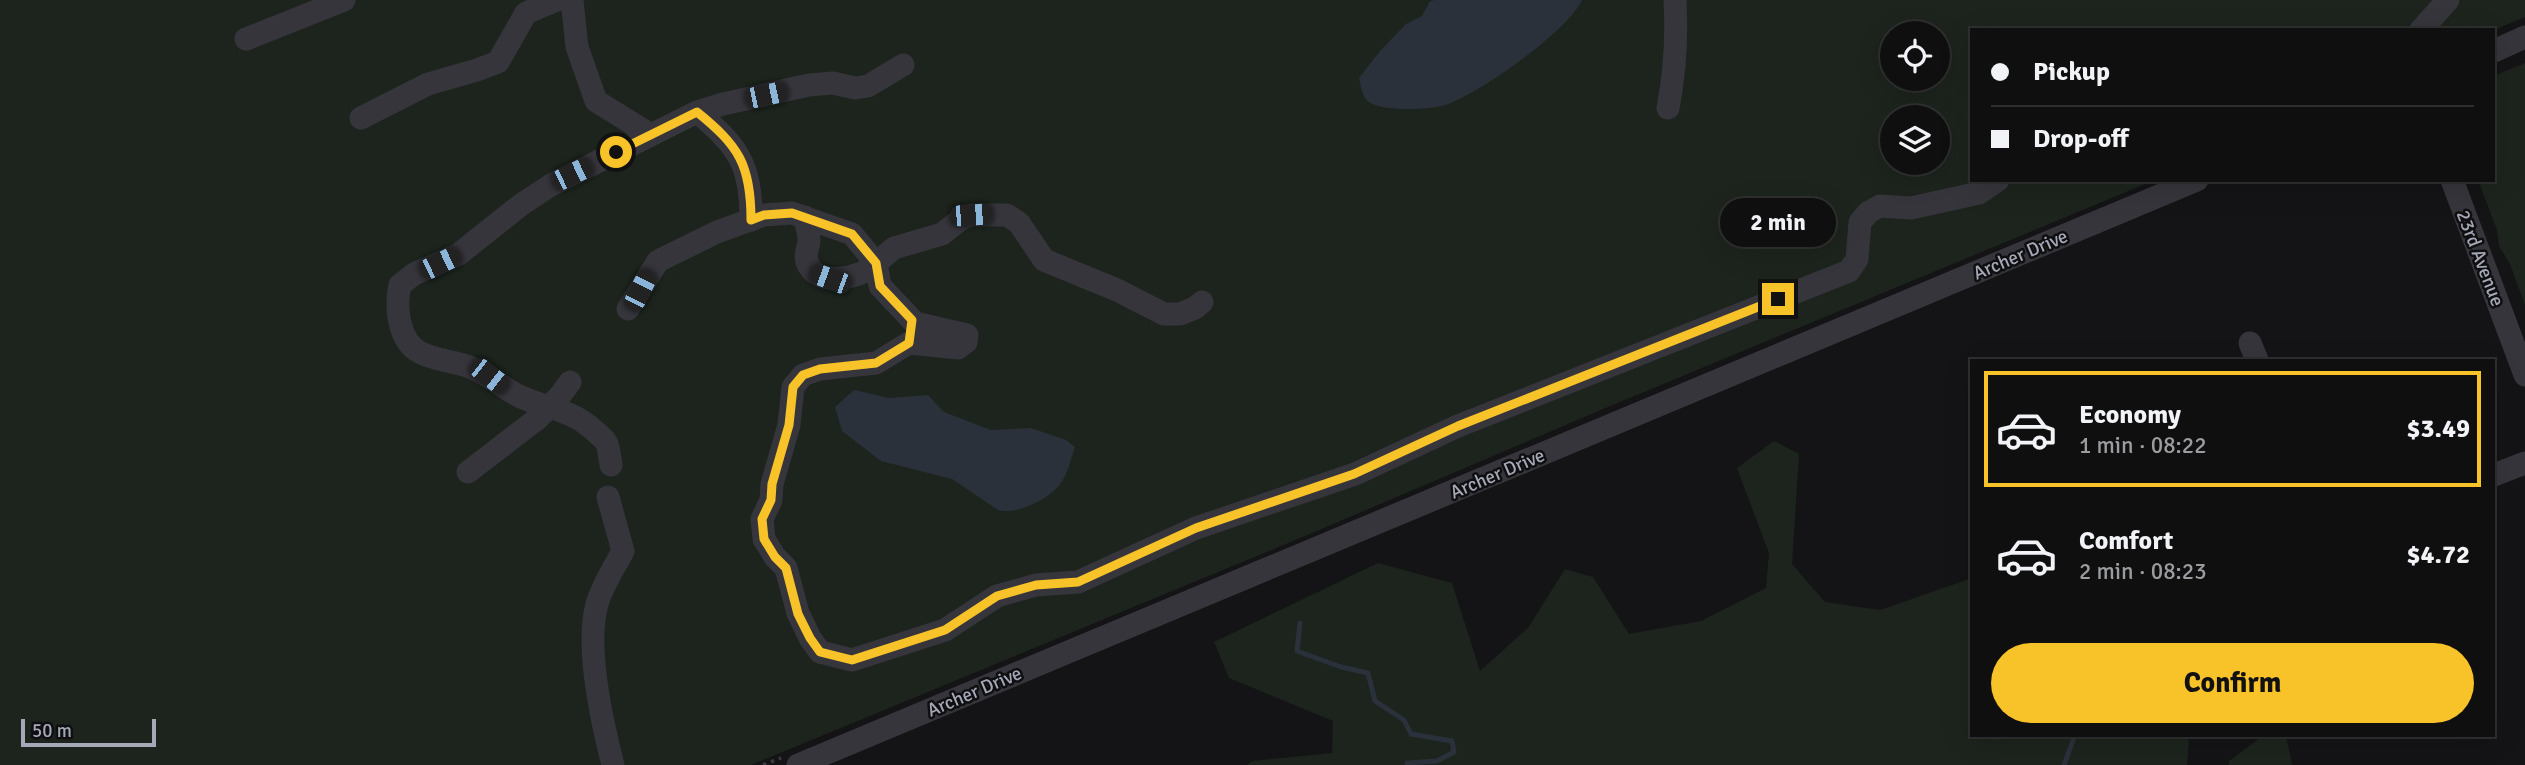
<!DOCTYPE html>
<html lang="en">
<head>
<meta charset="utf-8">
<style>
	:root { --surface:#0f0f10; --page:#181819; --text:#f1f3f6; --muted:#9b9c9f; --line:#2f2f30; --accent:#f8c229 }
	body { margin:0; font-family:Signika,sans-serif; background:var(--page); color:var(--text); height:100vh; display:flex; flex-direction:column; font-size:26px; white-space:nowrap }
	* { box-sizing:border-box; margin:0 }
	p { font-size:23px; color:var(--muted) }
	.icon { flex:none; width:38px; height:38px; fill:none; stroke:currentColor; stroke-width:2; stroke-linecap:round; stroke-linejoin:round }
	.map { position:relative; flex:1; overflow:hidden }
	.sheet { position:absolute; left:1970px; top:359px; width:525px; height:378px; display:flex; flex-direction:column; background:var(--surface); border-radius:0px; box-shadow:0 7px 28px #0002,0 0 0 2px var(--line) }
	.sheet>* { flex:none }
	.top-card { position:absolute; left:1970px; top:28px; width:525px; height:154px; border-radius:0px; box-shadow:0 7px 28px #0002,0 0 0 2px var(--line); display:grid; align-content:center; height:154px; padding:0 21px; background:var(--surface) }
	.tools { position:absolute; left:1880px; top:21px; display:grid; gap:14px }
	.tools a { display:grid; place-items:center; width:70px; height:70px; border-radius:50%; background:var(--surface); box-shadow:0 7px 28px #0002,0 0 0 2px var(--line); font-size:35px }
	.scale { position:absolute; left:21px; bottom:18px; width:135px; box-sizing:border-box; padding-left:7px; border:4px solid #a5a9b7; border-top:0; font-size:19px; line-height:24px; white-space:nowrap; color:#a5a9b7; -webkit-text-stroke:5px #0f0f11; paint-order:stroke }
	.end { position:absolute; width:32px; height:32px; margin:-16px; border:9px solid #f8c229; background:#111; box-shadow:0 0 0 4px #111 }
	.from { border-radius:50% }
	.bubble { position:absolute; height:49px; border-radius:24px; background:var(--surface); box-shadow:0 7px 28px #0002,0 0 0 2px var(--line); font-size:23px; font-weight:700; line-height:49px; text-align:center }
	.car { position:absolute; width:21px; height:42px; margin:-21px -10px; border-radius:9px; box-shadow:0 0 5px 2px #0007; background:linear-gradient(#222 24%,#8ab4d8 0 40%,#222 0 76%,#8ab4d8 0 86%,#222 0) }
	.top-card b { display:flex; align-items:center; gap:24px; height:66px; font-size:26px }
	.top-card b+b { border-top:2px solid var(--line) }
	.top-card i { width:18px; height:18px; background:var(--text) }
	ul { padding:12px 0 0; list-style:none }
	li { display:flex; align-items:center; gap:21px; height:116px; margin:0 14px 10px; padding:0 7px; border:4px solid transparent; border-radius:0px }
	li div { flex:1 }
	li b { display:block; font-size:26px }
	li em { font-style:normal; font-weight:700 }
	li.active { border-color:var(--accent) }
	li>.icon { width:63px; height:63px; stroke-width:1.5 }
	.primary-button { display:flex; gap:14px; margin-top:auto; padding:14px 21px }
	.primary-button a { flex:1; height:80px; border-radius:42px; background:var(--accent); color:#111; font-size:28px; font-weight:700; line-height:80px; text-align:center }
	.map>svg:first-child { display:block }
</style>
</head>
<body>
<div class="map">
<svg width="2525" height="765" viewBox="0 0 2525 765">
	<rect width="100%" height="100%" fill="#141416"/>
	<g fill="#1c241d" fill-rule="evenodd">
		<path d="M0,0H2525V17L2494,30H1972V180H2155L1608,407L1305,536L751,765H0ZM1892,33H1937V79H1892ZM1892,117H1937V163H1892Z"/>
		<polygon points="2525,63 2525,305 2510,264 2499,246 2497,230 2478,180 2494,180 2494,76"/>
		<polygon points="1774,441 1799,454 1792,564 1825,602 1880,610 1972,578 1972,735 2186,735 2189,741 2187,765 1247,765 1252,761 1332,753 1333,721 1229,678 1214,642 1378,563 1452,583 1480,671 1528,628 1565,569 1593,577 1629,634 1701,621 1766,588 1769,553 1737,468"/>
		<polygon points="2264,735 2286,735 2292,765 2229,765 2229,761"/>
	</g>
	<g fill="#2a313a">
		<path d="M1435,0H1582C1568,31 1481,92 1448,104C1432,110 1383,112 1369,102C1362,97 1361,87 1359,78L1380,51L1406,24L1422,16L1430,1Z"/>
		<path d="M854,390L889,398L928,395L944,412L991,430L1031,428L1066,440L1075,447C1071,458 1068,473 1061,483C1050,499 1017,515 998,510L952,479L881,461L842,431L835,407Z"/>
	</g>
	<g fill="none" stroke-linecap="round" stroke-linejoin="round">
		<g stroke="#2a313a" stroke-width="5">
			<polyline points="1300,623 1297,651 1341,667 1368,673 1375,701 1404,720 1411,734 1452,741 1454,752 1437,761 1407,763 1408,765"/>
			<polyline points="2064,765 2075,735"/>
		</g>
		<polyline stroke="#3b3c42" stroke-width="3.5" stroke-dasharray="3.5 5" stroke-linecap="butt" points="763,765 781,758"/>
		<g stroke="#35353b" stroke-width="23">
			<polyline points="572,0 577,47 596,101 651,135"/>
			<polyline points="2421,30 2448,0"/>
			<polyline points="246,39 344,0"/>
			<polyline points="2494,51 2525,37"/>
			<path d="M1668,108C1675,72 1677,37 1675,0"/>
			<path d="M697,112C739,147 751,165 751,220"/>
			<polyline points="361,118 428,84 477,70 498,62 526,13 557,0"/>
			<polyline points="2452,180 2525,375"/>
			<polyline points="1202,302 1195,308 1180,314 1164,314 1117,290 1044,260 1019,223 1007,215 971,215 961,219 942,234 894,248 876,263 880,286 915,323 967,335 966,342 958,348 909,343 876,363 820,369 803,375 793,387 789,425 772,484 771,500 762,519 764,539 775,557 786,568 798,613 810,638 820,652 852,660 945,630 997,596 1036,585 1078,582 1196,528 1355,474 1458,426 1849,271 1857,259 1860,222 1869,212 1880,206 1911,208 1979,193 1998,180"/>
			<path d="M628,309L658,261L717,232L764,215L792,213L852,234L876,263C862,279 816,288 807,262C804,253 809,248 809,240C809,233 806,224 805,217"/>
			<polyline points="2250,343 2257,360"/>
			<polyline points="559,397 570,382"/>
			<path d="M611,465C610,458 609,450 607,444C605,439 600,436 596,432C570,408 549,410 519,396C501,387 487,373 467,366C452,361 435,360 421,353C398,342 395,306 400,285L414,274L459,254L522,204L551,185L697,112L723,104L809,85L833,83L855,88L868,86L903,65"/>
			<polyline points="468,472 537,419"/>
			<polyline points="2494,475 2525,463"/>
			<path d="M608,497L623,551C614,568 602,586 597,604C585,647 602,722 613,765"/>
			<polyline points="798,765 2197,180"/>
		</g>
		<polyline stroke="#35353b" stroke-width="23" points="537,419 559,397"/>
	</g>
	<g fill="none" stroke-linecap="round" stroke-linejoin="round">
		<path stroke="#f8c229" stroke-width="9" d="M616,152L697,112C739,146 751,165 751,220L764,215L792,213L852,234L876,263L880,286L912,320L909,343L876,363L820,369L803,375L793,387L789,425L772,484L771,500L762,519L764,539L775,557L786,568L798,614L810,638L820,652L852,660L945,630L997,596L1036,585L1078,582L1196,528L1354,474L1458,426L1778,299"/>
	</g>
	<g text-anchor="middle" stroke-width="5" stroke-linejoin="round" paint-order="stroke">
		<g font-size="19" fill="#a5a9b7" stroke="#0f0f11">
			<text transform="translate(2020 254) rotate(-23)" y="7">Archer Drive</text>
			<text transform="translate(2481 258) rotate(69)" y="7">23rd Avenue</text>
			<text transform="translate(1497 473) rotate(-23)" y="7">Archer Drive</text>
			<text transform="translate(974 691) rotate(-23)" y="7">Archer Drive</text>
		</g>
	</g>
</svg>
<div class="tools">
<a><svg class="icon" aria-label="locate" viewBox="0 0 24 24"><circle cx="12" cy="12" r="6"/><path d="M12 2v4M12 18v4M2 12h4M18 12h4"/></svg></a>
<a><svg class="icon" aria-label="layers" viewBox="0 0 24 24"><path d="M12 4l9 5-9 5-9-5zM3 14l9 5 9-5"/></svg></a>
</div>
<div class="scale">50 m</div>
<i class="end from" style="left:616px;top:152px"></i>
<i class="end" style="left:1778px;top:299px"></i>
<div class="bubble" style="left:1720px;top:198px;width:116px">2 min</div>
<i class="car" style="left:766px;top:95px;rotate:78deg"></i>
<i class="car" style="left:572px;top:174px;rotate:64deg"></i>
<i class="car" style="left:971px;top:215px;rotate:86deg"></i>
<i class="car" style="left:440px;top:263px;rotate:64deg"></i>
<i class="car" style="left:830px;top:279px;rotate:290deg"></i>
<i class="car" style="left:640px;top:290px;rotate:27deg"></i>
<i class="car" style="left:489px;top:376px;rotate:128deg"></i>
<div class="top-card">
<b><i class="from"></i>Pickup</b>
<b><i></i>Drop-off</b>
</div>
<section class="sheet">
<ul>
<li class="active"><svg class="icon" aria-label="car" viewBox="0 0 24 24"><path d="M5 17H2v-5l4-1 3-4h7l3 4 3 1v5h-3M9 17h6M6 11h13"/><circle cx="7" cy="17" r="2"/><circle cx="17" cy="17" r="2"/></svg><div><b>Economy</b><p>1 min · 08:22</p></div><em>$3.49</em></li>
<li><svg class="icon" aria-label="car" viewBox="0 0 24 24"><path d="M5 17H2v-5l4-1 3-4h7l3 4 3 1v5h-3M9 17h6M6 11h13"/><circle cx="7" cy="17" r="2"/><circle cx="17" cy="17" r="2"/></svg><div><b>Comfort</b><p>2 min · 08:23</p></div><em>$4.72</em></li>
</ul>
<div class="primary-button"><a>Confirm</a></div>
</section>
</div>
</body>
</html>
